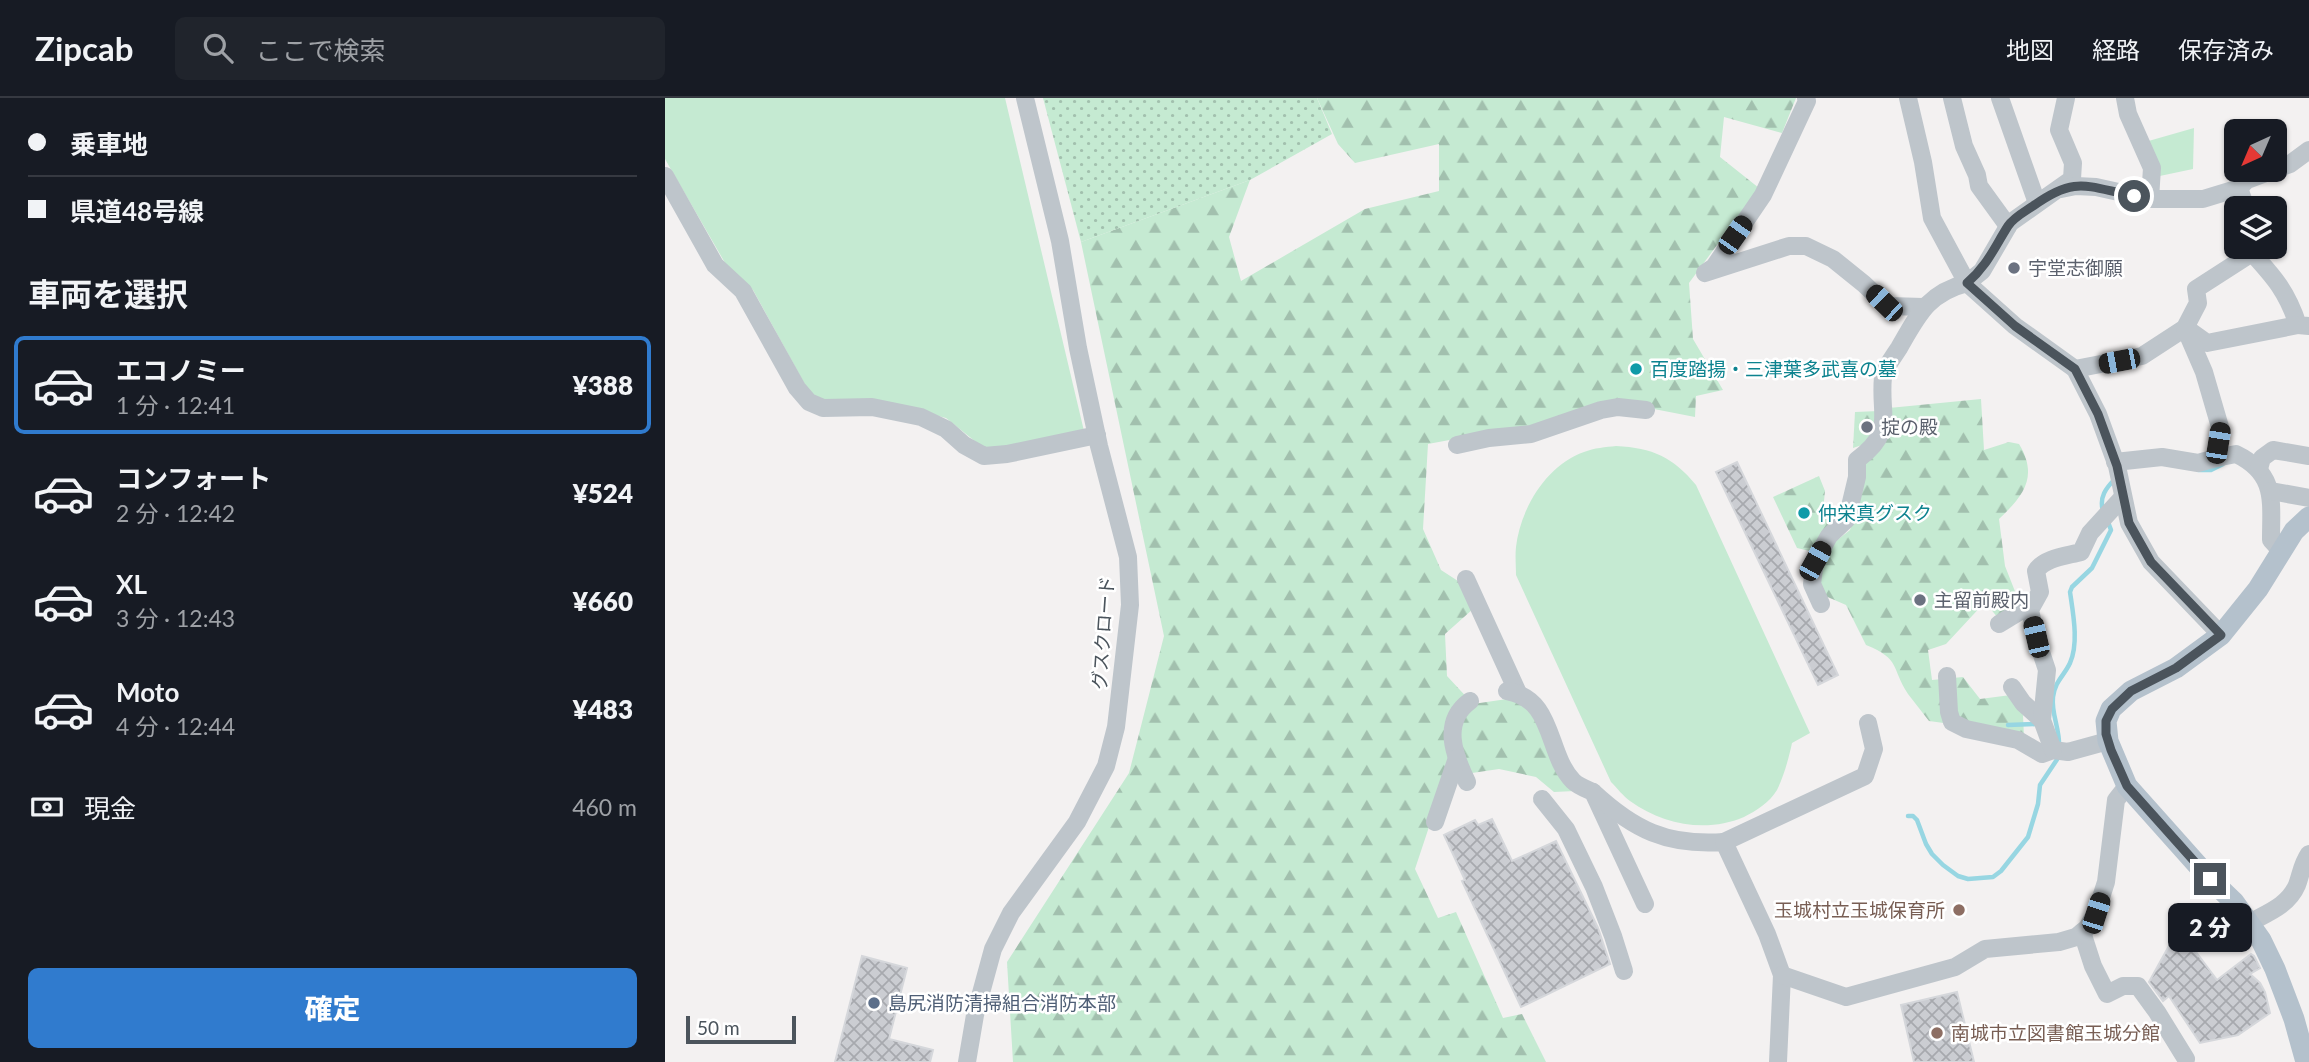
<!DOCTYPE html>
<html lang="ja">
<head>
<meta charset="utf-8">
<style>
	:root { --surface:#171b24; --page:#20242c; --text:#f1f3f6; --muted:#9ea1a6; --line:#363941; --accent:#307bce }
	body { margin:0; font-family:Lato,"Noto Sans JP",sans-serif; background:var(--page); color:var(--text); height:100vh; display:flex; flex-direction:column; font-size:26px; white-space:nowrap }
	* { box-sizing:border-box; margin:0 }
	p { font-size:23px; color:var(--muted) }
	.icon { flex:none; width:38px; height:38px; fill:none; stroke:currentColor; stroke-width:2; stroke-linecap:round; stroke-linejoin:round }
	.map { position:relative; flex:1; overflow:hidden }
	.drawer { display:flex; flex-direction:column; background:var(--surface); width:665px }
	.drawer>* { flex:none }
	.hud { display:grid; align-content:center; height:154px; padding:0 28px; background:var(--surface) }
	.needle { width:46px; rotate:224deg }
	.controls { position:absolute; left:1559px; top:21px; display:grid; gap:14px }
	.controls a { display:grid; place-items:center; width:63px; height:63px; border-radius:10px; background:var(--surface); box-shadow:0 2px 5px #0004; font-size:35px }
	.scale { position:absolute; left:21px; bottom:18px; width:110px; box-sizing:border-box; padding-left:7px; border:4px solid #4b545c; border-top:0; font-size:19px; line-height:24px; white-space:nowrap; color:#4b545c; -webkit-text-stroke:5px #fff; paint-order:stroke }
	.end { position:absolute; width:32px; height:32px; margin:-16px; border:9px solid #4b545c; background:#fff; box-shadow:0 0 0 4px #fff }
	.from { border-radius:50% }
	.bubble { position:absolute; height:49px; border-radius:10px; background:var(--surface); box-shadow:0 2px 5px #0004; font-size:23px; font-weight:800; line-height:49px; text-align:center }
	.car { position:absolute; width:21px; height:42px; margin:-21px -10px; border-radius:9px; box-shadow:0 0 5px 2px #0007; background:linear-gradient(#222 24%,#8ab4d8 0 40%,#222 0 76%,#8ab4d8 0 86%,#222 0) }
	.hud b { display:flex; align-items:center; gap:24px; height:66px; font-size:26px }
	.hud b+b { border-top:2px solid var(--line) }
	.hud i { width:18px; height:18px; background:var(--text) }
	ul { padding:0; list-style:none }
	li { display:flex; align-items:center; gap:21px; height:98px; margin:0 14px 10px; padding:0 14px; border:4px solid transparent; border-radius:10px }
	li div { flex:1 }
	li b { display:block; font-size:26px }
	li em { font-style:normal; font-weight:800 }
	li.active { border-color:var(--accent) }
	li>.icon { width:63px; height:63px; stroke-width:1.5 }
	h2 { padding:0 28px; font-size:32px; line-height:84px }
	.pay { display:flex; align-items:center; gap:18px; height:77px; padding:0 28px; font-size:26px }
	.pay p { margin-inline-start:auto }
	.primary-button { display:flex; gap:14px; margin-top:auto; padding:14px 28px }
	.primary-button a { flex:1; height:80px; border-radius:10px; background:var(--accent); color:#fff; font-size:28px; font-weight:800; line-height:80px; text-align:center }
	header { display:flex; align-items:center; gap:42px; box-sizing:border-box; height:98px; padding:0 35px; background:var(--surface); border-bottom:2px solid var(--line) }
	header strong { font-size:33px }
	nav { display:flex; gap:38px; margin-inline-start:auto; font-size:24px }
	.search { width:490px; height:63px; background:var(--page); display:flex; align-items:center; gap:18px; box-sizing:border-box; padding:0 24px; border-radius:10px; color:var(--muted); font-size:26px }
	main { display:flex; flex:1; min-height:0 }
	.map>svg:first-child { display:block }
</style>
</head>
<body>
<header>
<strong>Zipcab</strong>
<div class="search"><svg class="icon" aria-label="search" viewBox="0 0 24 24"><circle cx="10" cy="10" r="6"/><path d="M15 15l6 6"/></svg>ここで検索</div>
<nav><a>地図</a><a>経路</a><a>保存済み</a></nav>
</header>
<main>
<section class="drawer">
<div class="hud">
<b><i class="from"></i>乗車地</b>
<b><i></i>県道48号線</b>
</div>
<h2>車両を選択</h2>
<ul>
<li class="active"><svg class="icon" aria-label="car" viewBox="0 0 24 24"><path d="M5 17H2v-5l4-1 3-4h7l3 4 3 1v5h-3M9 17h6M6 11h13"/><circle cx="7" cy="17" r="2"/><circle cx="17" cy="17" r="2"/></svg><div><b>エコノミー</b><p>1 分 · 12:41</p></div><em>¥388</em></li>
<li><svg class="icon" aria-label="car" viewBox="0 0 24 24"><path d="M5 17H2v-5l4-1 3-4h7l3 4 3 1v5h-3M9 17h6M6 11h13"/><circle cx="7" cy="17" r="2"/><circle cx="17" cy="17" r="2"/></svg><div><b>コンフォート</b><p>2 分 · 12:42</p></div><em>¥524</em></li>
<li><svg class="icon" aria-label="car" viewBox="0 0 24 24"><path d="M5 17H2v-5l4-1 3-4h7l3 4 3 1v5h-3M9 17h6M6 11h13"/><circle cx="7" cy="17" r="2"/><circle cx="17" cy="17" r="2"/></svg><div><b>XL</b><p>3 分 · 12:43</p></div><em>¥660</em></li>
<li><svg class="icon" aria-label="car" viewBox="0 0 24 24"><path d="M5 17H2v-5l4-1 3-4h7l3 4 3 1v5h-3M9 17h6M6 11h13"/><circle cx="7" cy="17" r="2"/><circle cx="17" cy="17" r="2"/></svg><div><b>Moto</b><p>4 分 · 12:44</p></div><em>¥483</em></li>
</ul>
<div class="pay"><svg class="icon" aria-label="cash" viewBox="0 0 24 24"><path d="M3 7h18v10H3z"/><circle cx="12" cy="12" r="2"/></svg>現金<p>460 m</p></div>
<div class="primary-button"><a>確定</a></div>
</section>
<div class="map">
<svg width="1644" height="964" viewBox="0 0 1644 964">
	<defs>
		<pattern id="forest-firs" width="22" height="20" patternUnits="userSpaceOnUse" patternTransform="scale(1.75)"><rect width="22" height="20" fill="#c5ead2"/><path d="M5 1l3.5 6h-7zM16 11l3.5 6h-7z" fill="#a2c0ae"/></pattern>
		<pattern id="park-dots" width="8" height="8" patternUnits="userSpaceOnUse" patternTransform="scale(1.75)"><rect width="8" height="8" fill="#c5ead2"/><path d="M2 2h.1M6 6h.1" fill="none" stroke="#a2c0ae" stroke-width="1.8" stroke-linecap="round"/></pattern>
		<pattern id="building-cross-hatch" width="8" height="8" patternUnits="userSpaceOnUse" patternTransform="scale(1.75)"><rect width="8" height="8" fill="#cbcdd2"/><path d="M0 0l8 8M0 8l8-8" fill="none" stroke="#a7a9ae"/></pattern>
	</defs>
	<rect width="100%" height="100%" fill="#f3f1f1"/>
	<g fill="#c5ead2">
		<polygon points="0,0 340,0 419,333 321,352 281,320 218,303 149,303 88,192 63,170 0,61"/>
		<polygon points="1529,30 1528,71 1490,79 1480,44"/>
		<path d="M951,348C988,350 1008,359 1031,387L1145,635L1127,645C1124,659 1119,678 1112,692C1105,704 1091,713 1079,719C1042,735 998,727 965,703C958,698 952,690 946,684L851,477C851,468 850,458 851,449C855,412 881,367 919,354C929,350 941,349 951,348Z"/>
	</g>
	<g fill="url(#forest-firs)">
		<polygon points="652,0 1131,0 1117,35 1059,19 1055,59 1094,90 1024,185 1028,241 1058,292 1031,298 1030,319 953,304 865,333 822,335 763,346 758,431 776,472 793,483 808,511 780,536 782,578 808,606 842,601 867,610 910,693 889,694 871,679 834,671 807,675 788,657 750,771 773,820 791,814 838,920 857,916 881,964 348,964 342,864 464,675 499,538 416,144 585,82 564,139 576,183 700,111 774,93 774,46 690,65 673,46"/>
		<path d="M1316,301L1319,352L1344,344L1354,346C1374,379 1358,398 1334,421L1340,468L1355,506L1333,520L1320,504L1281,546L1263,552L1267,582L1298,579L1315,601L1346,597L1358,617L1359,639L1330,632L1264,623C1257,614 1250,605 1243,596C1226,570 1236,561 1201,547L1181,507L1158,497L1154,481L1157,464L1166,447L1185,432L1194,405L1200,363L1224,310Z"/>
		<polygon points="1214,313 1214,328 1197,347 1188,350 1190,314"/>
		<polygon points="1154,378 1160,393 1158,413 1167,427 1149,454 1132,450 1108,399"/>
	</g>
	<polygon fill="url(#park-dots)" points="378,0 652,0 667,36 585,82 416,144"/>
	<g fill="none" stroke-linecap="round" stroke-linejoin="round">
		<g stroke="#97d6e2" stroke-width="4.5">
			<polyline points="1533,372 1546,372 1558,366"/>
			<path d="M1438,413C1434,399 1441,390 1450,381"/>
			<polyline points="1343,627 1372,626"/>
			<path d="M1394,648C1395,631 1386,616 1388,599C1390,583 1399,578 1405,565C1414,545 1408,515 1405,494L1407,489L1427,470L1446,432L1443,424"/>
			<polyline points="1243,718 1248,718 1252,722 1261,746 1267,756 1278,767 1293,778 1303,781 1328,779 1336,773 1363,739 1373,706 1375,687 1393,660 1393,656"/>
		</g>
	</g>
	<g fill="url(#building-cross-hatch)" stroke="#d5d7db" stroke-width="2">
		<polygon points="1072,364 1173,577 1153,587 1051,374"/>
		<polygon points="827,721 847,763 891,743 933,830 945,866 856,909 797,783 800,782 779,737 810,722 813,727"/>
		<polygon points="1510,837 1525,846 1552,882 1586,856 1589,858 1595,870 1585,876 1595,885 1600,894 1605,915 1573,937 1535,945 1504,898 1498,903 1484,884"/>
		<polygon points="197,858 242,870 224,941 268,952 265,964 170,964"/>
		<polygon points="1292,894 1309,964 1249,964 1236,907"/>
	</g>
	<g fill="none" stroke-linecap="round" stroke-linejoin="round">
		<g stroke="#bec5cb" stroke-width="18">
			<polyline points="1141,0 1142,3 1098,97 1049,169 1040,175 1124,148 1141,148 1168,161 1199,186 1219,205 1224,208 1258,209"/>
			<polyline points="1287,0 1299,48 1312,77 1314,88 1343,128"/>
			<polyline points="1335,0 1372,105"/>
			<polyline points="1401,0 1394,32 1408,65 1407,81 1345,125 1317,173 1302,185 1350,228 1410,271 1433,316 1452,368 1464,425 1486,464 1556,537"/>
			<polyline points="1460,0 1463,16 1487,70 1485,101"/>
			<polyline points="0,78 50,167 78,193 132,290 144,304 158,310 207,309 256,319 281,331 299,347 319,358 342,356 432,337"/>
			<polyline points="1574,90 1582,82 1625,66 1644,52"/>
			<polyline points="1396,91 1411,88 1431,89 1485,101 1538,101 1574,90 1581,110"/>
			<path d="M1587,155C1610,180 1622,194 1633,227L1644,228"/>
			<polyline points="1521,230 1542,245 1633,227"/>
			<polyline points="1410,271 1477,258 1520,230 1533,205 1531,191 1587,155 1586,149"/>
			<polyline points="792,347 824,340 866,336 936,312 953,309 981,312"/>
			<path d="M1551,360L1571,356C1612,376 1606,403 1606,442L1617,454"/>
			<polyline points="1450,364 1497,359 1533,365 1551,360 1555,329 1539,274 1520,230"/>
			<polyline points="1594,371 1597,360 1608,352 1644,358"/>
			<polyline points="1606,393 1644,400"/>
			<polyline points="801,481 853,595"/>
			<path d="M1156,506L1147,486L1150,463L1164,438L1182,421L1192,379V362C1231,333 1214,318 1218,279C1220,269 1229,258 1234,250C1253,217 1263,195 1302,185L1267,120L1258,64L1243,0"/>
			<polyline points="1334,526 1357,512 1365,512"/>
			<polyline points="1282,578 1284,614 1287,624 1301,631 1353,642 1377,656 1388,652 1403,654 1443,643"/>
			<polyline points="1347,589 1358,605 1377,622"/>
			<path d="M842,593C890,601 881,655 908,683C913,688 921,691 928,694L980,806"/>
			<path d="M1388,652L1377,622L1382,572L1371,539L1365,512L1375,494L1371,473C1379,460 1401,458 1416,454L1425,435L1458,399"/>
			<path d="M802,684C789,657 776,624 805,603"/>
			<path d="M928,694C969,732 1002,748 1059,744L1102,836L1117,877L1113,964"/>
			<polyline points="877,701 901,731 929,789 948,838 959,873"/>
			<polyline points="770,724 792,660"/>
			<polyline points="1059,744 1200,678 1209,651 1203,625"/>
			<path d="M1584,825C1602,815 1623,808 1632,787C1636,776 1637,766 1644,756"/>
			<polyline points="1417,834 1428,868 1442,896 1458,888 1473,888 1492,914 1521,961"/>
			<polyline points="1117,877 1181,899 1290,869 1320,851 1394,844 1411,839 1422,830 1431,815 1441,784 1451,702 1462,688"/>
			<polyline points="302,964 310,917 328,851 346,815 412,724 441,668 451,629 465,507 463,459 434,348 413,250 395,143 360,0"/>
		</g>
		<polyline stroke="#b4c1cc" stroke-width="21" points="1641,964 1629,921 1610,871 1596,842 1569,804 1545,781 1462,688 1443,643 1441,623 1446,611 1466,593 1511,570 1556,537 1593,491 1629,433 1644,419"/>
	</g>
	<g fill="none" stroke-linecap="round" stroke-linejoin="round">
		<path stroke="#4b545c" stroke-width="9" d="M1469,98C1422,89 1411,77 1368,108C1359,114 1348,120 1343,128C1329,150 1322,168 1302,185L1350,228L1410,271L1433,316L1452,368L1464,425L1486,464L1556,537L1511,570L1466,593L1447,611L1441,623V636L1446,652L1462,688L1545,781"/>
	</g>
	<g fill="#6b7280" stroke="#fff" stroke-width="2.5">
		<circle cx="1349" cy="170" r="7"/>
		<circle cx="1202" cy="329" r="7"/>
		<circle cx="1255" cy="502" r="7"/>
	</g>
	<g fill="#0f9aa8" stroke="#fff" stroke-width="2.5">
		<circle cx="971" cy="271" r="7"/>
		<circle cx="1139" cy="415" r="7"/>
	</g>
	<g fill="#8d6e63" stroke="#fff" stroke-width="2.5">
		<circle cx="1294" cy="812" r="7"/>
		<circle cx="1272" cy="935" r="7"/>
	</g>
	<circle fill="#5c6f8a" stroke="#fff" stroke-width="2.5" cx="209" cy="905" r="7"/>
	<g text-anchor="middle" stroke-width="5" stroke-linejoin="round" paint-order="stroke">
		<g font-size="19" fill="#5b616d" stroke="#fff" text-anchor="start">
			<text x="1363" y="177">宇堂志御願</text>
			<text x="1216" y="336">掟の殿</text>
			<text x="1269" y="509">主留前殿内</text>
		</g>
		<g font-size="19" fill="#0d838f" stroke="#fff" text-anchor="start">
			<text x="985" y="278">百度踏揚・三津葉多武喜の墓</text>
			<text x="1153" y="422">仲栄真グスク</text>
		</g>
		<g font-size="19" fill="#4b545c" stroke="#fff">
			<text transform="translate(438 535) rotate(-86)" y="7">グスクロード</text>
		</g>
		<g font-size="19" fill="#785e54" stroke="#fff" text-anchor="end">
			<text x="1280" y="819">玉城村立玉城保育所</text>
			<text x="1286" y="942" text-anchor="start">南城市立図書館玉城分館</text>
		</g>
		<g font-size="19" fill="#4e5e75" stroke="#fff" text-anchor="start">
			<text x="223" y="912">島尻消防清掃組合消防本部</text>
		</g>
	</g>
</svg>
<div class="controls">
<a><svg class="needle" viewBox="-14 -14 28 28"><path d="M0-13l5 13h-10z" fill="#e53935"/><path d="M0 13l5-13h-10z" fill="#9ea1a6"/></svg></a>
<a><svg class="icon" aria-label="layers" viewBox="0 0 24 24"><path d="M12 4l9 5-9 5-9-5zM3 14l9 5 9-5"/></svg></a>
</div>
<div class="scale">50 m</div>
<i class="end from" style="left:1469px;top:98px"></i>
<i class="end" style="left:1545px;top:781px"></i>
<div class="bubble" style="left:1503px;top:805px;width:84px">2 分</div>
<i class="car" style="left:1070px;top:137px;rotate:35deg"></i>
<i class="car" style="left:1219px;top:205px;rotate:314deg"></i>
<i class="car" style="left:1454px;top:263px;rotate:259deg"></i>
<i class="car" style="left:1553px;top:345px;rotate:9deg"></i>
<i class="car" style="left:1150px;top:463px;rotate:29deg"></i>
<i class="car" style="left:1371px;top:539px;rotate:347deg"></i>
<i class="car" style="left:1431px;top:815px;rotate:18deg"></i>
</div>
</main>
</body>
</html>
